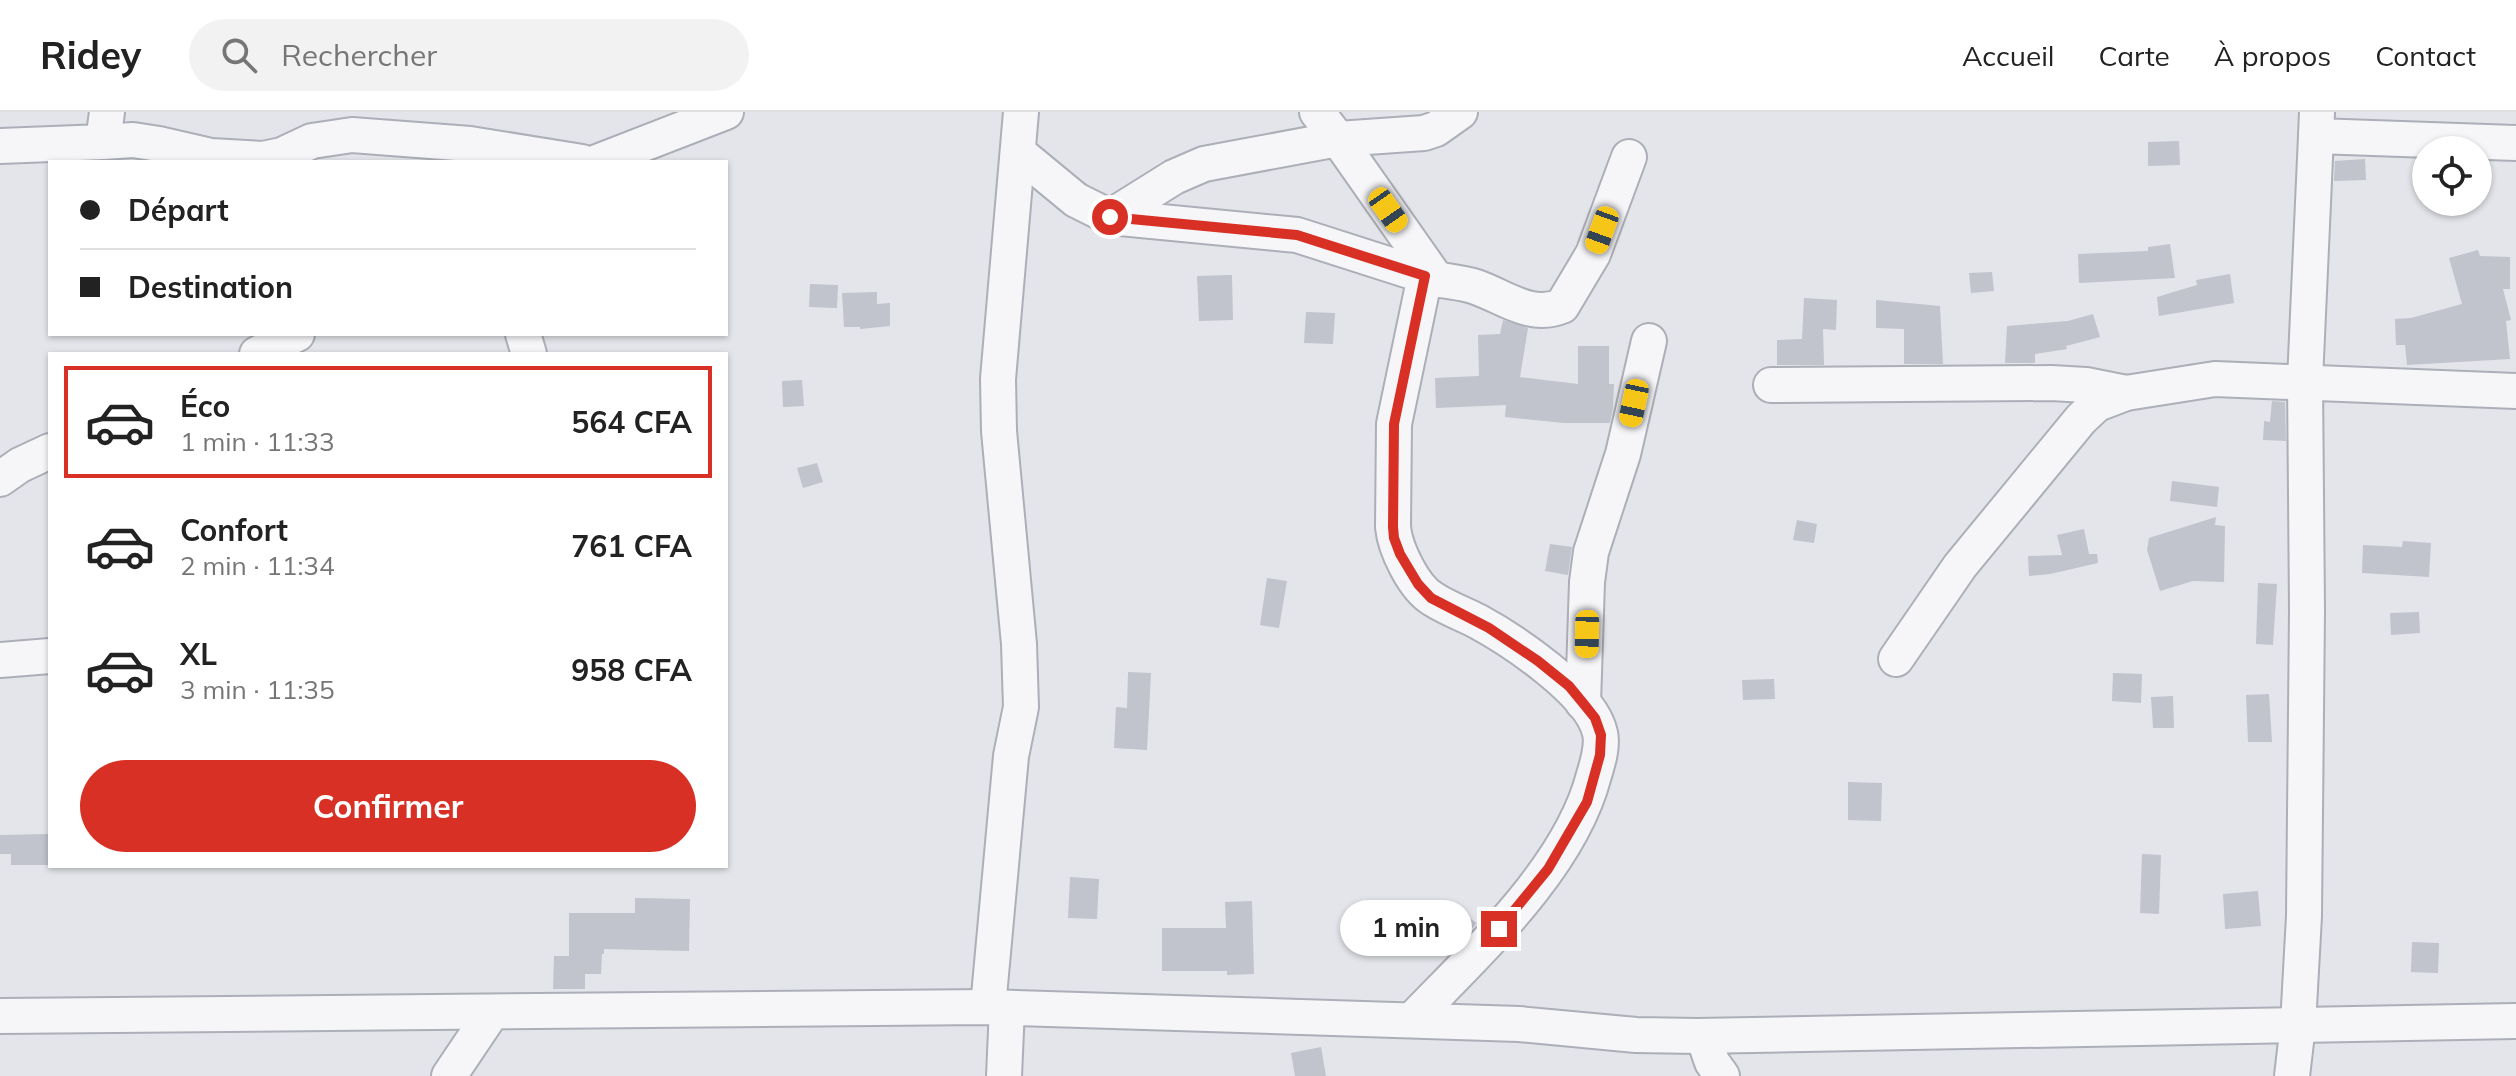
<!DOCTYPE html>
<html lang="fr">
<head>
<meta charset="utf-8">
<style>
	:root { --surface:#fff; --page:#f2f2f2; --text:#222; --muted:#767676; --line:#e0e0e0; --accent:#d93025 }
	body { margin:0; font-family:Mulish,sans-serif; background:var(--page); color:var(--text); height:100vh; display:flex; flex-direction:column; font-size:30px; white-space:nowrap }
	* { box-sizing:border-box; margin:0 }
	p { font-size:26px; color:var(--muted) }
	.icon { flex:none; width:44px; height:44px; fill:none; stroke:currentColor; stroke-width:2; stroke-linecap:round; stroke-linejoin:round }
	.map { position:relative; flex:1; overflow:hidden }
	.panel { position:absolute; left:48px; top:240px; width:680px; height:516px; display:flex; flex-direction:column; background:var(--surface); border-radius:0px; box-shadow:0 2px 6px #0004 }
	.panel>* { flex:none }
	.banner { position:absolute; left:48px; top:48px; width:680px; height:176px; border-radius:0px; box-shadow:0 2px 6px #0004; display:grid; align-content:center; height:176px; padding:0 32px; background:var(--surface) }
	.buttons { position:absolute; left:2412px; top:24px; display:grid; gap:16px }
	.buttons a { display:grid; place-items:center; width:80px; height:80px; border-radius:50%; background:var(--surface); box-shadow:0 2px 6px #0004; font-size:40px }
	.end { position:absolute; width:36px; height:36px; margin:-18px; border:10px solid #d93025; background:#fff; box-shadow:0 0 0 4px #fff }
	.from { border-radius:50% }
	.bubble { position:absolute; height:56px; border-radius:28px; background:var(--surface); box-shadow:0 2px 6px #0004; font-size:26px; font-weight:700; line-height:56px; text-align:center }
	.car { position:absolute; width:24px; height:48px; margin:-24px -12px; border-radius:10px; box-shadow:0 0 6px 2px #0007; background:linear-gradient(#f5c518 24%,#345 0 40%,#f5c518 0 76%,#345 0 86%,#f5c518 0) }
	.banner b { display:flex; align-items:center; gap:28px; height:76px; font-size:30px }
	.banner b+b { border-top:2px solid var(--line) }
	.banner i { width:20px; height:20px; background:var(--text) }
	ul { padding:14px 0 0; list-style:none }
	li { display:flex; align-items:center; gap:24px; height:112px; margin:0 16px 12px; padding:0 16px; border:4px solid transparent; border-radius:0px }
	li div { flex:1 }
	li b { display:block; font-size:30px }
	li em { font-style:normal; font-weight:700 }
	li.current { border-color:var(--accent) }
	li>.icon { width:72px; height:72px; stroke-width:1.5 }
	.action { display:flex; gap:16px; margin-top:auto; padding:16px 32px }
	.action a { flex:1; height:92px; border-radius:48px; background:var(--accent); color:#fff; font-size:32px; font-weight:700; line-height:92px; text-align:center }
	header { display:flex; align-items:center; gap:48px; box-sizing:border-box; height:112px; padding:0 40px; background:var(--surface); border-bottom:2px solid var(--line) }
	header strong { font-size:38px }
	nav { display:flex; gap:44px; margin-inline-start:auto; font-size:28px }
	.search { width:560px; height:72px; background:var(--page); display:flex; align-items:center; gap:20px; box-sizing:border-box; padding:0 28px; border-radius:44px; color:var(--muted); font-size:30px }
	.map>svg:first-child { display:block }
</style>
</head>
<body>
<header>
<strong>Ridey</strong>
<div class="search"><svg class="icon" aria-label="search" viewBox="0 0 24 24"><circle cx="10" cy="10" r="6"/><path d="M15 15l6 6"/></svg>Rechercher</div>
<nav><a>Accueil</a><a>Carte</a><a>À propos</a><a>Contact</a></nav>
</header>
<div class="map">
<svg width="2516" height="964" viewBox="0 0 2516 964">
	<rect width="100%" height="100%" fill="#e3e5ea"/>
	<g fill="#c1c3cd">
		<polygon points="2179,29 2180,53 2148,54 2148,30"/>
		<polygon points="2365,47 2366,68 2334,69 2335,49"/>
		<polygon points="2170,132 2175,166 2079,171 2078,142 2148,139 2148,135"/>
		<polygon points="2478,138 2480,144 2510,145 2510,177 2503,177 2511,208 2506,209 2510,247 2407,253 2405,233 2396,233 2395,207 2411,206 2462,192 2449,146"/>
		<polygon points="1992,160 1994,179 1971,181 1969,161"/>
		<polygon points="2230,162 2234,191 2159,204 2157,185 2197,173 2196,168"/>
		<polygon points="1232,163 1233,208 1199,209 1197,164"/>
		<polygon points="810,172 838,173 837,196 809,195"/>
		<polygon points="877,180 877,192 890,191 890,214 860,217 860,215 844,215 842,181"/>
		<polygon points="1804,186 1837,188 1836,218 1823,217 1824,253 1777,253 1777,228 1802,227"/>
		<polygon points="1876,188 1940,194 1943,252 1904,252 1904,217 1876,216"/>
		<polygon points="1306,200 1335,201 1333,232 1304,231"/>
		<polygon points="2093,202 2100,225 2066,234 2067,237 2035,242 2035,251 2005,251 2007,214 2068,209"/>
		<polygon points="1503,208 1528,216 1520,265 1578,272 1578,234 1609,234 1609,272 1614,272 1613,295 1610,311 1564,311 1505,305 1506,293 1436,296 1435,266 1479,264 1478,223 1500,222"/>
		<polygon points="802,268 804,294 783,295 782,269"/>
		<polygon points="2272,289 2285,290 2286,329 2263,328 2264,309 2270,310"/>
		<polygon points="817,351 823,370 803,376 797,356"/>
		<polygon points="2172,369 2219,375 2217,395 2170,389"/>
		<polygon points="2216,405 2215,413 2225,414 2224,470 2193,469 2160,479 2147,438 2149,426"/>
		<polygon points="1797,408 1817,412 1814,431 1793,428"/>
		<polygon points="2084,417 2089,442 2097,442 2098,451 2050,462 2029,464 2028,444 2062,443 2057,423"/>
		<polygon points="2403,429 2431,431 2429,465 2362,461 2363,433 2402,435"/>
		<polygon points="1550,432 1572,435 1568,463 1545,459"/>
		<polygon points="1267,466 1287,469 1279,516 1260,513"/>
		<polygon points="2258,471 2277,472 2273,533 2256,532"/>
		<polygon points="2419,500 2420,521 2391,523 2390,501"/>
		<polygon points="1128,560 1151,561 1147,638 1114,636 1116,595 1127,596"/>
		<polygon points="2113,561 2142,562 2141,591 2112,589"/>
		<polygon points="1774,567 1775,587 1743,588 1742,568"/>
		<polygon points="2269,582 2272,630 2248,630 2246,583"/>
		<polygon points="2173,584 2174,616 2153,616 2151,585"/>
		<polygon points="1848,670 1882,671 1881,709 1848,708"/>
		<polygon points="50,722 50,753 11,753 11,742 0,742 0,723"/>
		<polygon points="2142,742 2161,743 2159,802 2140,801"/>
		<polygon points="1070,765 1099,767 1097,807 1068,806"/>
		<polygon points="2258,779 2261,814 2225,817 2223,782"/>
		<polygon points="635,786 690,787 689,839 604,837 604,842 602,842 601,862 585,862 585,877 553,877 554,844 569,844 569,801 635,801"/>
		<polygon points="1252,789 1254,862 1227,863 1227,859 1162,859 1162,816 1226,816 1225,790"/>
		<polygon points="1466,804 1477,811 1458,832 1452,829"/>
		<polygon points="2412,830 2439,831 2438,861 2411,860"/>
		<polygon points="1321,935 1326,964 1295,964 1291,941"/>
	</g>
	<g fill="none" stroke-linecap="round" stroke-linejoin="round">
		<defs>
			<g id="minor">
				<polyline points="1317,0 1338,27 1437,168"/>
				<polyline points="2317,0 2316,24 2516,31"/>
				<polyline points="103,30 133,28 159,32 211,44 263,47 282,43 312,29 352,23 470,32 582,50"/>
				<polyline points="0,34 103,30 107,0"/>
				<path d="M1019,41L1076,88L1110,105L1297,123L1425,164L1394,312L1393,415C1395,437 1414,476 1433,487C1447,496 1463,502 1477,509C1512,528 1591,580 1600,621C1603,634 1598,650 1594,663C1570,756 1477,840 1412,908"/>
				<polyline points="597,50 726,0"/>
				<polyline points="1110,105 1174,65 1204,52 1338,27 1424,21 1436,17 1460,0"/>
				<path d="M1425,164C1441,170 1459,169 1476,175C1505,185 1530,207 1562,194L1593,142L1629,45"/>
				<polyline points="523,222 529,242"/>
				<polyline points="257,242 297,222"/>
				<polyline points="1771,273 2051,271 2086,273 2126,281"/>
				<polyline points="0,367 20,353 50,339"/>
				<polyline points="1896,547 1960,454 2081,307 2097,292 2126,281 2215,267 2516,279"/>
				<polyline points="0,548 50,544"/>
				<polyline points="1583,591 1587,470 1591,440 1623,342 1649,229"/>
				<polyline points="988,895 1011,644 1021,595 1019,532 999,319 998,267 1021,0"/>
				<polyline points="0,904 988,895 1519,912 1636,923 1698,924 2516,909"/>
				<polyline points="1703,924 1712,950 1722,964"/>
				<polyline points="449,964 492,900"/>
				<polyline points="1004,964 1007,896"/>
				<polyline points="2292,964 2298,913 2304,804 2307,498 2305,269 2316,24"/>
			</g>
		</defs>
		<use href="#minor" stroke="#acafb7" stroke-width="38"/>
		<use href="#minor" stroke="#f6f6f9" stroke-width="34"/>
	</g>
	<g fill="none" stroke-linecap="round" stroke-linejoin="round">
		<polyline stroke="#d93025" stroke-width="10" points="1110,105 1297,123 1425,164 1394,312 1393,415 1394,426 1400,442 1418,472 1431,486 1489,516 1538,549 1569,574 1583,591 1595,606 1601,623 1600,643 1587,690 1548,757 1499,817"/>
	</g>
</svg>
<div class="buttons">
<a><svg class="icon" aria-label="locate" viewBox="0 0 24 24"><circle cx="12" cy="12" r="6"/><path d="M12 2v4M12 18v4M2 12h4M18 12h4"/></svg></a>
</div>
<i class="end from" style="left:1110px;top:105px"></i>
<i class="end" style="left:1499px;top:817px"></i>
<div class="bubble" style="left:1340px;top:788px;width:132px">1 min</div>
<i class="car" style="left:1388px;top:98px;rotate:145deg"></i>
<i class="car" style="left:1602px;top:118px;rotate:200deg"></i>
<i class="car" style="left:1634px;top:291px;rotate:192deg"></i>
<i class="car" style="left:1587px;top:522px;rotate:181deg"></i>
<div class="banner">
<b><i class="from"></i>Départ</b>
<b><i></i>Destination</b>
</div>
<section class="panel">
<ul>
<li class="current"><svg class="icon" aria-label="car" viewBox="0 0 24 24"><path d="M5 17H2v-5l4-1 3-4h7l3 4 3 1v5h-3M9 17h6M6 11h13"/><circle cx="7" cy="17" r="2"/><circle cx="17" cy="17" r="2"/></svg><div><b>Éco</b><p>1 min · 11:33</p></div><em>564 CFA</em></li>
<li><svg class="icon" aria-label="car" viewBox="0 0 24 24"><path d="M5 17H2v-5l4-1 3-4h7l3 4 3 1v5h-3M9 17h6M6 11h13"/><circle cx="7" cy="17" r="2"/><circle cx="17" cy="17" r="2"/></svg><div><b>Confort</b><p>2 min · 11:34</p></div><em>761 CFA</em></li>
<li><svg class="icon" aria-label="car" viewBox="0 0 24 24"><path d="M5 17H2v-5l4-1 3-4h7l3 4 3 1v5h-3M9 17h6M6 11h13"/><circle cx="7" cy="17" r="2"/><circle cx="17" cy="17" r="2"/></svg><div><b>XL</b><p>3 min · 11:35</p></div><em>958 CFA</em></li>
</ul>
<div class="action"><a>Confirmer</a></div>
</section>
</div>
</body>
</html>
